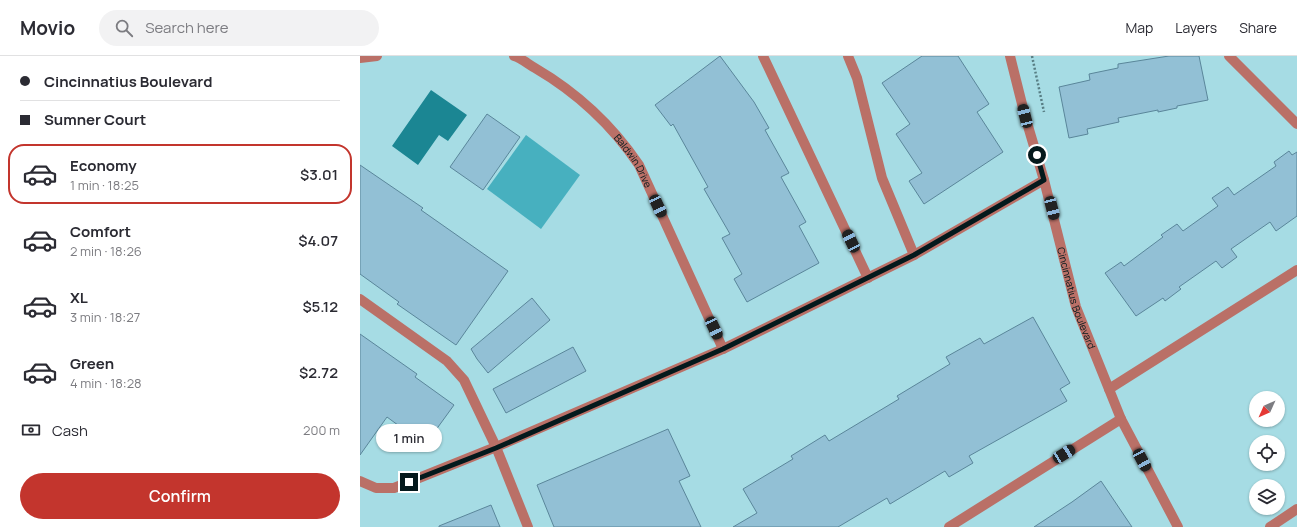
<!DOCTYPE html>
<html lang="en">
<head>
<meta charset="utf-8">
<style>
	:root { --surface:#fff; --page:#f2f2f3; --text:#2b2b33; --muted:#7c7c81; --line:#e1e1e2; --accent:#c3352d }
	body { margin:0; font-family:Manrope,sans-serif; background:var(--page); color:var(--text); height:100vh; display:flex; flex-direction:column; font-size:15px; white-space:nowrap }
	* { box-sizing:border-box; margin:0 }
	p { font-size:13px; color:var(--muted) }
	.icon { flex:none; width:22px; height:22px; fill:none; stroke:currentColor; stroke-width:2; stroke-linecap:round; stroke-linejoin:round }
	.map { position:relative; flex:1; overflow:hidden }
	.sheet { display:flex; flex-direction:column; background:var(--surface); width:360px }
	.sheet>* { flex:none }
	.guide { display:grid; align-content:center; height:88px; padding:0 20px; background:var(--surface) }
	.needle { width:26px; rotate:225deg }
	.buttons { position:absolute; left:889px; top:335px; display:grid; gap:8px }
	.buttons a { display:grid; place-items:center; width:36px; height:36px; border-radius:50%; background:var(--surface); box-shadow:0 1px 3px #0004; font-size:20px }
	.end { position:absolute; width:18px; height:18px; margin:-9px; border:5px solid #04191c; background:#fff; box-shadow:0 0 0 2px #fff }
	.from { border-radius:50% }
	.bubble { position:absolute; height:28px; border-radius:14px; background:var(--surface); box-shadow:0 1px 3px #0004; font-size:13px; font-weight:600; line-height:28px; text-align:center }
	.car { position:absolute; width:12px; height:24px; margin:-12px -6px; border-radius:5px; box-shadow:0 0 3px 1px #0007; background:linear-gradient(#222 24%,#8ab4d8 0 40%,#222 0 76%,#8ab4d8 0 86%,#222 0) }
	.guide b { display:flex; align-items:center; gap:14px; height:38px; font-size:15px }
	.guide b+b { border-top:1px solid var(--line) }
	.guide i { width:10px; height:10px; background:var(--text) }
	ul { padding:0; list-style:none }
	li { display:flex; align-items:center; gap:12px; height:60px; margin:0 8px 6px; padding:0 12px; border:2px solid transparent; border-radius:16px }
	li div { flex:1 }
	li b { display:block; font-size:15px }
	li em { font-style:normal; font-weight:600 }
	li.active { border-color:var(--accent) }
	li>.icon { width:36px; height:36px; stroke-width:1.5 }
	.pay { display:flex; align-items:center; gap:10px; height:44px; padding:0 20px; font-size:15px }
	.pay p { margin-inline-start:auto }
	.button { display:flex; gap:8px; margin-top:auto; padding:8px 20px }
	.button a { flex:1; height:46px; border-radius:24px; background:var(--accent); color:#fff; font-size:16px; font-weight:600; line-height:46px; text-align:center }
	header { display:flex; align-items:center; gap:24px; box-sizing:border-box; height:56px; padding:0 20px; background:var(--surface); border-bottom:1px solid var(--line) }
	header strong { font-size:19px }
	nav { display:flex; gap:22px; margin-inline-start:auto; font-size:14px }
	.search { width:280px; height:36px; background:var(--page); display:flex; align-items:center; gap:10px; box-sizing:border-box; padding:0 14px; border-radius:22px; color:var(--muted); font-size:15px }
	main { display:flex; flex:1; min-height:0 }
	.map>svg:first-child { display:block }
</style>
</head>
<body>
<header>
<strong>Movio</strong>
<div class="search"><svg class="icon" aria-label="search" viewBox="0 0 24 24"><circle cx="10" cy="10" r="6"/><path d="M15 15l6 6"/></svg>Search here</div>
<nav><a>Map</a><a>Layers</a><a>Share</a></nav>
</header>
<main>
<section class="sheet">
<div class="guide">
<b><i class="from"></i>Cincinnatius Boulevard</b>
<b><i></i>Sumner Court</b>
</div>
<ul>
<li class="active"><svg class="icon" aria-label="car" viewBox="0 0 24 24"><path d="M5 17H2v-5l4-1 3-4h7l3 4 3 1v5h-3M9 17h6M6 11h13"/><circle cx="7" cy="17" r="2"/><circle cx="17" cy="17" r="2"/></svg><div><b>Economy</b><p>1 min · 18:25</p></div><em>$3.01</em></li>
<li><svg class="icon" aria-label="car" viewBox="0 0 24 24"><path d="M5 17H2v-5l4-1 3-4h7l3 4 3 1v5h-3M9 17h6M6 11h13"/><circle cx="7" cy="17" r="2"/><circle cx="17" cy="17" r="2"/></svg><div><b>Comfort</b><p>2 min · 18:26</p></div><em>$4.07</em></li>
<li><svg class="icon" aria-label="car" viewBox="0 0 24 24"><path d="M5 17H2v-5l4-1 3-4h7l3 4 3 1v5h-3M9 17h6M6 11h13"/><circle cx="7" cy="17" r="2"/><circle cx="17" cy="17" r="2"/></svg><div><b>XL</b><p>3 min · 18:27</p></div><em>$5.12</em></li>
<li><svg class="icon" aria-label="car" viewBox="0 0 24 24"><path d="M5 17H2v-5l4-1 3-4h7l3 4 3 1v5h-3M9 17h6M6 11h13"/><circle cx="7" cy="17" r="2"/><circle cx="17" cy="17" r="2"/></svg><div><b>Green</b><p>4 min · 18:28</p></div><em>$2.72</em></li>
</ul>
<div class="pay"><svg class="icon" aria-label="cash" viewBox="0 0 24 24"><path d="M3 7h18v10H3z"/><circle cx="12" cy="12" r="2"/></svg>Cash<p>200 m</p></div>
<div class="button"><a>Confirm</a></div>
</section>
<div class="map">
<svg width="937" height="471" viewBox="0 0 937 471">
	<rect width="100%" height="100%" fill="#a6dce4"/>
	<polygon fill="#47b0bf" points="166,79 220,119 181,173 127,133"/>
	<polygon fill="#1b8693" points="71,34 107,59 88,85 79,79 58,109 32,90"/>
	<g fill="#92c0d5" stroke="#5a869a">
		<polygon points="360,0 394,46 409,72 405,74 429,117 421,121 446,166 439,170 459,207 387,246 374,223 382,218 362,182 370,178 344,133 348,131 313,68 311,70 295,49"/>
		<polygon points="562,0 598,0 629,48 617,56 643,96 564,148 549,125 562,117 536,78 550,68 522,27"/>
		<polygon points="809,0 839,0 848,44 817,50 817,52 798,56 798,54 758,62 759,66 727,73 728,78 709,82 699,31 730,24 729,18 758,12 758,8"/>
		<polygon points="127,58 160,81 123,134 90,111"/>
		<polygon points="929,95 932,99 937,96 937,160 916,175 910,166 871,193 877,201 862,212 856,205 819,231 821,233 805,245 803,242 776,260 745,217 761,206 764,210 803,181 801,179 817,168 823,175 858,150 852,142 868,131 874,139 916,110 914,106"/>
		<polygon points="0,109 63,152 61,154 148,215 96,289 37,248 39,246 0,218"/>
		<polygon points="172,242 190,264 128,317 117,303 111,293"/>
		<polygon points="673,261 710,327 700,333 707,345 609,400 613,407 589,421 585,415 530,448 527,442 478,471 373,471 397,457 383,433 433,403 431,400 465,379 469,385 539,343 537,340 590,308 586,301 620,282 624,288"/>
		<polygon points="0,278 57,318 55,321 94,349 65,389 27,361 0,399"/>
		<polygon points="213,291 226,315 146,357 133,333"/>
		<polygon points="308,373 330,420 319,425 341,471 194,471 177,429"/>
		<polygon points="741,425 772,471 674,471 712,446"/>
		<polygon points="131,449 140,471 79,471 79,470"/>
	</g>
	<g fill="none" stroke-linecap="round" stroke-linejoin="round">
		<polyline stroke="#587e84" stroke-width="2.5" stroke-dasharray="2 2" stroke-linecap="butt" points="672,0 684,56"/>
		<g stroke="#ba7067" stroke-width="10">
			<path id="s1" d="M154,0C161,2 168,8 175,12C216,36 252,69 279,109L363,293"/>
			<polyline points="403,0 508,222"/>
			<polyline points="488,0 497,22 522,122 554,199"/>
			<path id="s2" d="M650,0L665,60L684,124L716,251L761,363L818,471"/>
			<polyline points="869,0 937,68"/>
			<polyline points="0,2 17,0"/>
			<polyline points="0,243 87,305 104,324 136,391 168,471"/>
			<polyline points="749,333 937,214"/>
			<polyline points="0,425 16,432 34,432 136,391 363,293 554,199 684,124"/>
			<polyline points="589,471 761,363"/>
			<polyline points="910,471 937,453"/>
		</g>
	</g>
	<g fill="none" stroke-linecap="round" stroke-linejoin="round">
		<polyline stroke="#04191c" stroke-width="5" points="49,426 136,392 363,293 554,199 684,124 677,99"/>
	</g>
	<g text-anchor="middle" stroke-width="3" stroke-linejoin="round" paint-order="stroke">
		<g font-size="10" fill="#04191c" stroke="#a6dce4">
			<text dy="4" stroke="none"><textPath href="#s1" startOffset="161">Baldwin Drive</textPath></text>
			<text dy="4" stroke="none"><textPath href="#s2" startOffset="251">Cincinnatius Boulevard</textPath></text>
		</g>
	</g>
</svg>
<div class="buttons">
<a><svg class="needle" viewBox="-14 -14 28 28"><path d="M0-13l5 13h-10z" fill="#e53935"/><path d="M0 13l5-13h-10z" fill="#7c7c81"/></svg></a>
<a><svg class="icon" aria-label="locate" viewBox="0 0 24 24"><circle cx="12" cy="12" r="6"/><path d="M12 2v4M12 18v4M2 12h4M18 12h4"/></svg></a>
<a><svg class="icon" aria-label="layers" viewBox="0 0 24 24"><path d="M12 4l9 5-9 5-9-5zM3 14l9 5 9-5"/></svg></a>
</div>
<i class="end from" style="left:677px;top:99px"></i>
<i class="end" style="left:49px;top:426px"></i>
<div class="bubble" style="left:16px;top:368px;width:66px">1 min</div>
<i class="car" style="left:665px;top:60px;rotate:346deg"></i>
<i class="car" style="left:298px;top:150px;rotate:155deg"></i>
<i class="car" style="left:692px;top:152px;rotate:166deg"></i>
<i class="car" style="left:491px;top:185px;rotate:334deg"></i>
<i class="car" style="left:354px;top:272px;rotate:155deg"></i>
<i class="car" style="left:704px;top:398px;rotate:58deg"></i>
<i class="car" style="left:782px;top:404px;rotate:152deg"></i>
</div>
</main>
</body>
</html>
